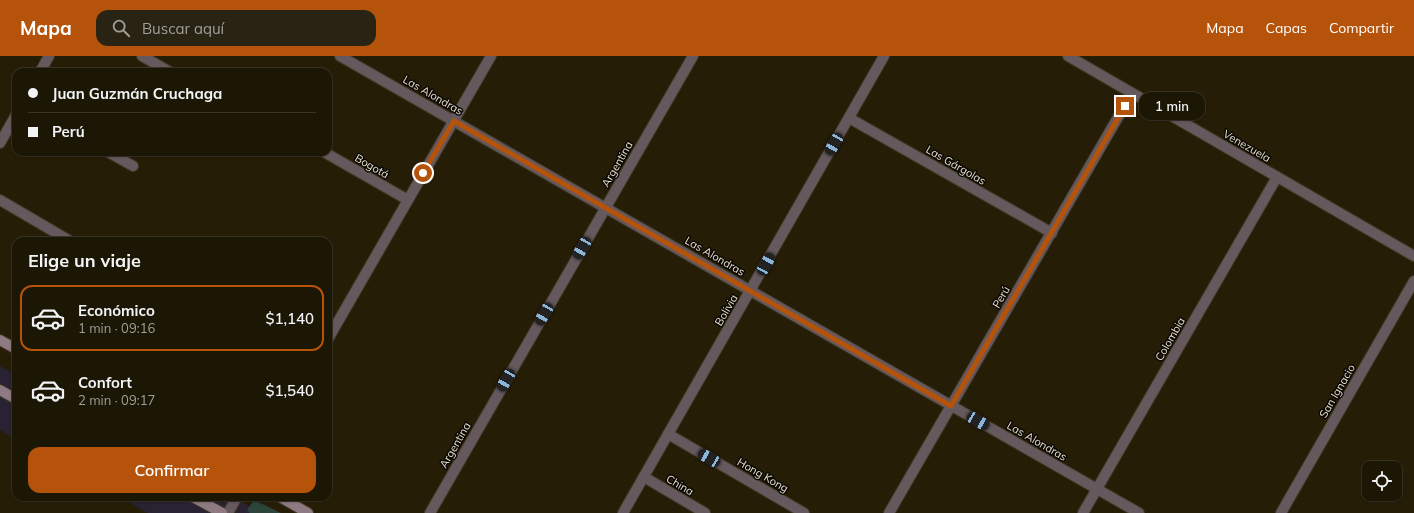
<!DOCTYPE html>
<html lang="es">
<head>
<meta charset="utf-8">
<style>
	:root { --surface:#1c1605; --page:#292313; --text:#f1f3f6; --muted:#a09f9a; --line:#3a3527; --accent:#b45309 }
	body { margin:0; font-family:Mulish,sans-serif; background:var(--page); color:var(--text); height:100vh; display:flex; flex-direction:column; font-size:15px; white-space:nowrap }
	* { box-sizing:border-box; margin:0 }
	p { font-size:13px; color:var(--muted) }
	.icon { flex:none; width:22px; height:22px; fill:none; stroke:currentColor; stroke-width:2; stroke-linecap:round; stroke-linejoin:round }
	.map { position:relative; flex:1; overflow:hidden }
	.panel { position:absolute; left:12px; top:181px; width:320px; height:264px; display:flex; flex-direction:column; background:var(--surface); border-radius:12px; box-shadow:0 1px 3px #0004,0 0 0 1px var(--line) }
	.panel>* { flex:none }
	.banner { position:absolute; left:12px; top:12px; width:320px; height:88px; border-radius:12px; box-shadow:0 1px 3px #0004,0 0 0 1px var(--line); display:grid; align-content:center; height:88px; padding:0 16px; background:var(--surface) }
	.tools { position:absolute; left:1362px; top:405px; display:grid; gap:8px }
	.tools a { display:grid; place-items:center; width:40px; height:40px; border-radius:8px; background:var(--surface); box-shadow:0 1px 3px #0004,0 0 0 1px var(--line); font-size:20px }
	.end { position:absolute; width:18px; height:18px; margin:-9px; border:5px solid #b45309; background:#fff; box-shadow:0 0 0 2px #fff }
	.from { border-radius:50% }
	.bubble { position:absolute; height:28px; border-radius:12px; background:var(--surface); box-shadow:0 1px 3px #0004,0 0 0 1px var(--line); font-size:13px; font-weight:600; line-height:28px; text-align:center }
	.car { position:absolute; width:12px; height:24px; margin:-12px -6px; border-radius:5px; box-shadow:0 0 3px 1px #0007; background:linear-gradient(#222 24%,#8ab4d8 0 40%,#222 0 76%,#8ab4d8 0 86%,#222 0) }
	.banner b { display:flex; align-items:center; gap:14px; height:38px; font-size:15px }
	.banner b+b { border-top:1px solid var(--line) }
	.banner i { width:10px; height:10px; background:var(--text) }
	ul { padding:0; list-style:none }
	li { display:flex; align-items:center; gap:12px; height:66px; margin:0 8px 6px; padding:0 8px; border:2px solid transparent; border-radius:12px }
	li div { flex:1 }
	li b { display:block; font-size:15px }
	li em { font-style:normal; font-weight:600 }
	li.active { border-color:var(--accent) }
	li>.icon { width:36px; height:36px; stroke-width:1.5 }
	h2 { padding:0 16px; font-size:18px; line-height:48px }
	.cta { display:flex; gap:8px; margin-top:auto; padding:8px 16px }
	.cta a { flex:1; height:46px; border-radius:12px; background:var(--accent); color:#fff; font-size:16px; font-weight:600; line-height:46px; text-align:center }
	header { display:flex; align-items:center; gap:24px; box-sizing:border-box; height:56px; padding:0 20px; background:var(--accent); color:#fff }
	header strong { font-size:19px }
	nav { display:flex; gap:22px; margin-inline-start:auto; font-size:14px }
	.search { width:280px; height:36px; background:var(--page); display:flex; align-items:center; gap:10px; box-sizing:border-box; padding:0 14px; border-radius:12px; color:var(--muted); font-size:15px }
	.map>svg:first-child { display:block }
</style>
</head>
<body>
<header>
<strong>Mapa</strong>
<div class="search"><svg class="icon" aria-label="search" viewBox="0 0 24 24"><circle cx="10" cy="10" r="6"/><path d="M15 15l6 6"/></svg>Buscar aquí</div>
<nav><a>Mapa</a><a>Capas</a><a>Compartir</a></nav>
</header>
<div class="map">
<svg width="1414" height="457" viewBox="0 0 1414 457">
	<rect width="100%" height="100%" fill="#261d07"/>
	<g fill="#282232">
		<polygon points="0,310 16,319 16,383 0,374"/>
		<polygon points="119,441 233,441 262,457 148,457"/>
	</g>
	<polygon fill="#2c4439" points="254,444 281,457 250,457 247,454"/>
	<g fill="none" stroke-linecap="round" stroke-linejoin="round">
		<defs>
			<g id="street">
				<polyline points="142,0 170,16"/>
				<polyline points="340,0 1139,457"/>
				<polyline points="1068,0 1414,200"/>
				<polyline points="40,16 49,0"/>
				<polyline points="849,62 1052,177"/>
				<polyline points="0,87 16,59"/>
				<polyline points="108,96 133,110"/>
				<polyline points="324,96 408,144"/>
				<polyline points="0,144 70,185"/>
				<polyline points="328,283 491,0"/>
				<polyline points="668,378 804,457"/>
				<polyline points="644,421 705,457"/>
				<polyline points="228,457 237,441"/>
				<polyline points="430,457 693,0"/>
				<polyline points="623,457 884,0"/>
				<polyline points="889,457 1132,37"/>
				<polyline points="1083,457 1277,121"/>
				<polyline points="1281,457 1414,225"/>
			</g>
			<g id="secondary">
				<polyline points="0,284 16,293"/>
				<polyline points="0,334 16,343"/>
				<polyline points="193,441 222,457"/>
				<polyline points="280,441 308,457"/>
			</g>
		</defs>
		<use href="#street" stroke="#413924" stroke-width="12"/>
		<use href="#secondary" stroke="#413924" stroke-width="12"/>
		<use href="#street" stroke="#65595e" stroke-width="10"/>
		<use href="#secondary" stroke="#8d7a82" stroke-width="10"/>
	</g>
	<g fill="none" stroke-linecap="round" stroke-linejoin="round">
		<polyline stroke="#b45309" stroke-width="5" points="423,117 454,65 951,350 1125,50"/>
	</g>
	<g text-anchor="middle" stroke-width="3" stroke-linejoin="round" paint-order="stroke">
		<g font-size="11" fill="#e9e3d5" stroke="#0c0802">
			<text transform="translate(433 39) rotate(30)" y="4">Las Alondras</text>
			<text transform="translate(1247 90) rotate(30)" y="4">Venezuela</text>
			<text transform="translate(617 108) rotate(-60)" y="4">Argentina</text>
			<text transform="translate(956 109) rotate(30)" y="4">Las Gárgolas</text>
			<text transform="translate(372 110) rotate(30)" y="4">Bogotá</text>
			<text transform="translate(715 200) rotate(30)" y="4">Las Alondras</text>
			<text transform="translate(1001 241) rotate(-60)" y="4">Perú</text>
			<text transform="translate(726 254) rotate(-60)" y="4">Bolivia</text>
			<text transform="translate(1170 283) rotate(-60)" y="4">Colombia</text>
			<text transform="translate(1337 335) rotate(-60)" y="4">San Ignacio</text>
			<text transform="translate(1037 385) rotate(30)" y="4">Las Alondras</text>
			<text transform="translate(455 389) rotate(-60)" y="4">Argentina</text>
			<text transform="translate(763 419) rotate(30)" y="4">Hong Kong</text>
			<text transform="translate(680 429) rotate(30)" y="4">China</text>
		</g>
	</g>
</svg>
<div class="tools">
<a><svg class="icon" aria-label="locate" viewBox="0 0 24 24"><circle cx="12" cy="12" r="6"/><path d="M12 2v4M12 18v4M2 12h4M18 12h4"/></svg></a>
</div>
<i class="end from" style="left:423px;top:117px"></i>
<i class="end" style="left:1125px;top:50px"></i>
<div class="bubble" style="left:1139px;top:36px;width:66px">1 min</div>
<i class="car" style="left:834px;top:88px;rotate:210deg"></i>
<i class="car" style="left:582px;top:192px;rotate:210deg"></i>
<i class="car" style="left:766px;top:208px;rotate:29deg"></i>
<i class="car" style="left:544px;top:258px;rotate:210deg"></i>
<i class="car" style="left:506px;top:324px;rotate:210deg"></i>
<i class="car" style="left:978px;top:365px;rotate:120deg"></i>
<i class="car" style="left:709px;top:402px;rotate:300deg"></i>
<div class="banner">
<b><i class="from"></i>Juan Guzmán Cruchaga</b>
<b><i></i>Perú</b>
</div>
<section class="panel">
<h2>Elige un viaje</h2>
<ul>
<li class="active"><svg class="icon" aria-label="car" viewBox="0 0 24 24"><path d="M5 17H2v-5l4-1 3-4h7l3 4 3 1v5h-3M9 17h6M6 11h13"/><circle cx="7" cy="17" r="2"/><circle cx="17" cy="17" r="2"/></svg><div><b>Económico</b><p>1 min · 09:16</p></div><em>$1,140</em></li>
<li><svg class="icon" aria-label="car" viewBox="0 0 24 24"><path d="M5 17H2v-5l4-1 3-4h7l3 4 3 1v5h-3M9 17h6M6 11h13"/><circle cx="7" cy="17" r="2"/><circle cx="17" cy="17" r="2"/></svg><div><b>Confort</b><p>2 min · 09:17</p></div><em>$1,540</em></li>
</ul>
<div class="cta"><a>Confirmar</a></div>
</section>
</div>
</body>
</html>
